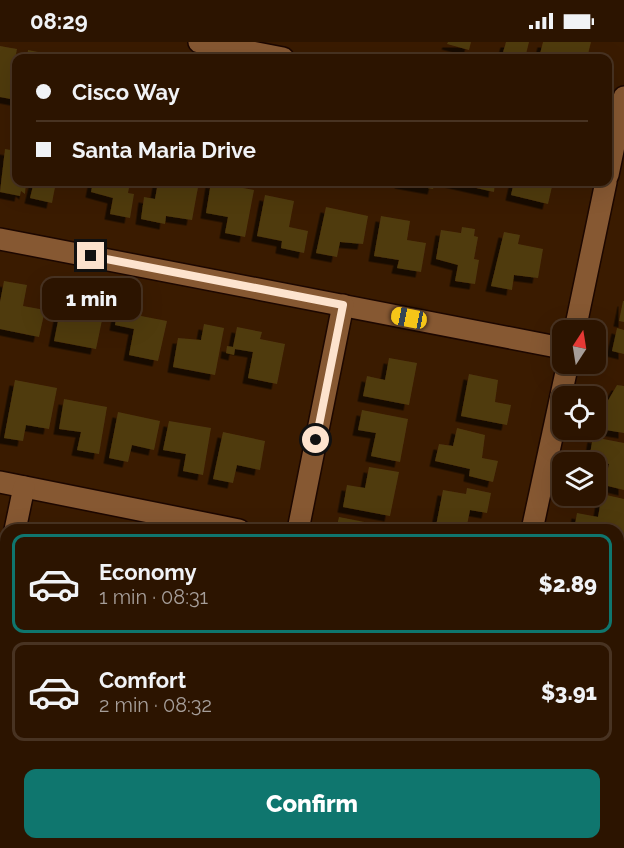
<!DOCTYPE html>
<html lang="en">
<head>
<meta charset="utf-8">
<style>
	:root { --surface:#2c1400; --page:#341d0a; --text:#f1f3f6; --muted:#a69e99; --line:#483322; --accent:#0f766e }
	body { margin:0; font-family:Raleway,sans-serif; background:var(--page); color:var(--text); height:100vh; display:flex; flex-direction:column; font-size:22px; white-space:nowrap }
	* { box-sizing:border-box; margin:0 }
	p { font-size:20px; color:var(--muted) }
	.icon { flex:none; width:33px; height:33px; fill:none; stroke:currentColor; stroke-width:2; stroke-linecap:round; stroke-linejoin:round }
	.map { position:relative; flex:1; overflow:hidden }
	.side { position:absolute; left:0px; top:482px; width:624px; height:326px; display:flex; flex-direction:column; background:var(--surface); border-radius:18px 18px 0 0; box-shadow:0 6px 24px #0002,0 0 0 2px var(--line) }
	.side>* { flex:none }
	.hud { position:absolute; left:12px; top:12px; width:600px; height:132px; border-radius:12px; box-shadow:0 6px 24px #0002,0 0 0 2px var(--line); display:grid; align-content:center; height:132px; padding:0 24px; background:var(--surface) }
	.needle { width:39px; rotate:12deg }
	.controls { position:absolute; left:552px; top:278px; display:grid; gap:12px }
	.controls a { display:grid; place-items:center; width:54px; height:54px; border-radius:12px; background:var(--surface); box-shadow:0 6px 24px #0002,0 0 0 2px var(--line); font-size:30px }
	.end { position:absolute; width:27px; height:27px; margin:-14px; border:8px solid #fde3ce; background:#111; box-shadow:0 0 0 3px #111 }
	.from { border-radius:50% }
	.bubble { position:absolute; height:42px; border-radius:12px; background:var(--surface); box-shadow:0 6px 24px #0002,0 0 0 2px var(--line); font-size:20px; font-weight:800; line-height:42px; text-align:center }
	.car { position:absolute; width:18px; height:36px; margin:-18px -9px; border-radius:8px; box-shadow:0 0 4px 2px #0007; background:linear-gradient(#f5c518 24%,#345 0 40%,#f5c518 0 76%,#345 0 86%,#f5c518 0) }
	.hud b { display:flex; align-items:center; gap:21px; height:57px; font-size:22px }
	.hud b+b { border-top:2px solid var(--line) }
	.hud i { width:15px; height:15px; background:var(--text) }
	ul { padding:10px 0 0; list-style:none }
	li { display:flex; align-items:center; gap:18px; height:99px; margin:0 12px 9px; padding:0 12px; border:3px solid var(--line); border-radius:12px }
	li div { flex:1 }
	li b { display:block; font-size:22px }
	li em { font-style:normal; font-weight:800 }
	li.active { border-color:var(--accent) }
	li>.icon { width:54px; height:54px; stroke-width:1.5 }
	.button { display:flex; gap:12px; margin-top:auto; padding:12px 24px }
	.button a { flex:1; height:69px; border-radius:12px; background:var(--accent); color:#fff; font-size:24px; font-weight:800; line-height:69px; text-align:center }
	.status { display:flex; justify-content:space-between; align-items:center; height:42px; padding:0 30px; background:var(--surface); direction:ltr }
	.status svg { height:16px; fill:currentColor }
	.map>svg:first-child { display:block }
</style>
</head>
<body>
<div class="status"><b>08:29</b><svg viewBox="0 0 49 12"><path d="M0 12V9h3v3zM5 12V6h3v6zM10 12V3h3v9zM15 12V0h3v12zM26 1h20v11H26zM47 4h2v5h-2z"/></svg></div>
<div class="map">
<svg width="624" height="806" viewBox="0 0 624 806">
	<defs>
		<filter id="shadow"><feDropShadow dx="-5.5" dy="5.5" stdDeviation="0" flood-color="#0009"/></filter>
	</defs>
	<rect width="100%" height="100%" fill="#3a1b00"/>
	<g fill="#503a11" filter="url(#shadow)">
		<polygon points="448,0 471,0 469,8 447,2"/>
		<polygon points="506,0 529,0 525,16 502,14"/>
		<polygon points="543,0 591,0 587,16 569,16 570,13 560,10 559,16 539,16"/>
		<polygon points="0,4 17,7 14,23 16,23 16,58 0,55"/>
		<polygon points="28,8 48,12 47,16 27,16"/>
		<polygon points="5,107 16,109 16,140 26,140 25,152 21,149 20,154 0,150"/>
		<polygon points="34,140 56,140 52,161 30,156"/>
		<polygon points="93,140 130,140 128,151 134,152 130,176 110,172 113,156 91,150"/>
		<polygon points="158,140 199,140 192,178 166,174 165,182 141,177 144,155 155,157"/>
		<polygon points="211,140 254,148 245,195 225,191 228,175 206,171"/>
		<polygon points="450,140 495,140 494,150"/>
		<polygon points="514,140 553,140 548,162 511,153"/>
		<polygon points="400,141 400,140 435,140 433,147"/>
		<polygon points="265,153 294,159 289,185 308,189 304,211 281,206 282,199 257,194"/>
		<polygon points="326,165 368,174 363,202 340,200 337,215 316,211"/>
		<polygon points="381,174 410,179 407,198 426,201 421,230 397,226 399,218 374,214"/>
		<polygon points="462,185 475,187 474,194 478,195 474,217 479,218 475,242 455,239 458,223 436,217 441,188 461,191"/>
		<polygon points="504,190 520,193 518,202 543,207 538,236 514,233 512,248 491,244"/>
		<polygon points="4,239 27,243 23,264 45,268 39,295 0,287 0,260"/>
		<polygon points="85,255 106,259 96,307 54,299 60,269 82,272"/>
		<polygon points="623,259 624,259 624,280 619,279"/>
		<polygon points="119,262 143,266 141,274 167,279 158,319 129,313 134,287 115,283"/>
		<polygon points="204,282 224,286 215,333 173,325 178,296 201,298"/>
		<polygon points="237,285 262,290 260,297 285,302 277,342 248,336 253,310 235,307 234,313 226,311 227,304 233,305"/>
		<polygon points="617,286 624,288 624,312 612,309"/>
		<polygon points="389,316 417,321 409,363 363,354 367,334 385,338"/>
		<polygon points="469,332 498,338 495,360 511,363 507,383 461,374"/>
		<polygon points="15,338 57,346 49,387 26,383 23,399 4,396"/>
		<polygon points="617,343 624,344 624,391 600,387 606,362"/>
		<polygon points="64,357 107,365 99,412 77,408 81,390 59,387"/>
		<polygon points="362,368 408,377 400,420 371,414 376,391 358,388"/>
		<polygon points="118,370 160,379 154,408 132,403 128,420 109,416"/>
		<polygon points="169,379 211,386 203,433 183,429 186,412 163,408"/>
		<polygon points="457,386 485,393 482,416 498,419 493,440 469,434 470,427 435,419 439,402 453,404"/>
		<polygon points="223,390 265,399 260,428 237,423 233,441 213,437"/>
		<polygon points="593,395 624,401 624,448 604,443 609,422 589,417"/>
		<polygon points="369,425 399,430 390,474 343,465 347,443 365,446"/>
		<polygon points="467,446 491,451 487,471 470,468 466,488 436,484 443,448 466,452"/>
		<polygon points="602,452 624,457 624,503 618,502 618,488 574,488 577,471 598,475"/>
		<polygon points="339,475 385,484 385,488 336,488"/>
		<polygon points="618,515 624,516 620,537 618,536"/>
		<polygon points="618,760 623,761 619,783 618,783"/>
		<polygon points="573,801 615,801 615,806 572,806"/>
	</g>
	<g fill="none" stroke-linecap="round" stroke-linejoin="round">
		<defs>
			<g id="minor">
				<polyline points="199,0 283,16"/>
				<polyline points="608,133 624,55"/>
				<polyline points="0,197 562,306"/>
				<polyline points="575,288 606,140"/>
				<polyline points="0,440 239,488"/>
				<polyline points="15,488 24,445"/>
				<polyline points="298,488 343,263"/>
				<polyline points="532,488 568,321"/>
				<polyline points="0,560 6,531"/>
				<polyline points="618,716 624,717"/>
				<polyline points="0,753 6,754"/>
				<polyline points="244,801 269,806"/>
				<polyline points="465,806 466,801"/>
			</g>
		</defs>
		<use href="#minor" stroke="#1c0700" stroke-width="24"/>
		<use href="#minor" stroke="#865832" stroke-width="21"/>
	</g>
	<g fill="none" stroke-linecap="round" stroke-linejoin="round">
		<polyline stroke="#fde3ce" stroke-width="8" points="91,214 343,263 316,398"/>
	</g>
</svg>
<div class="controls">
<a><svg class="needle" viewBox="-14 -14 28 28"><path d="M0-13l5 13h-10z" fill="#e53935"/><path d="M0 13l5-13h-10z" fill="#a69e99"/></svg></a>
<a><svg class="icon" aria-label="locate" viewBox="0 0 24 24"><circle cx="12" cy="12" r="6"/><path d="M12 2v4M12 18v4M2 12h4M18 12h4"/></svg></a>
<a><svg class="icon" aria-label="layers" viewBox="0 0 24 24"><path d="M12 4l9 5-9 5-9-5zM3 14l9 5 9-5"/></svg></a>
</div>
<i class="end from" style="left:316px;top:398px"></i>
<i class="end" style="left:91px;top:214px"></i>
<div class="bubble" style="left:42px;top:236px;width:99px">1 min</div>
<i class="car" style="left:409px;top:276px;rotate:281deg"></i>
<div class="hud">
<b><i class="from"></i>Cisco Way</b>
<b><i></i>Santa Maria Drive</b>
</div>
<section class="side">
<ul>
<li class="active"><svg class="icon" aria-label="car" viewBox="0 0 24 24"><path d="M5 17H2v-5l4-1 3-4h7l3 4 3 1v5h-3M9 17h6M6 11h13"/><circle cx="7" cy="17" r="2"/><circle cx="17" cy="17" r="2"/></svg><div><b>Economy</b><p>1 min · 08:31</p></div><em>$2.89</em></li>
<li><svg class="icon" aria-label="car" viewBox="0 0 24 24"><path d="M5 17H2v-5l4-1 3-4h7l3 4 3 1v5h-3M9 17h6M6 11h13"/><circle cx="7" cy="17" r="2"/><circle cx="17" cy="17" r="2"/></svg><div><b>Comfort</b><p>2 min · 08:32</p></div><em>$3.91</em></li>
</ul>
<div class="button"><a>Confirm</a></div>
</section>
</div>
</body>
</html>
